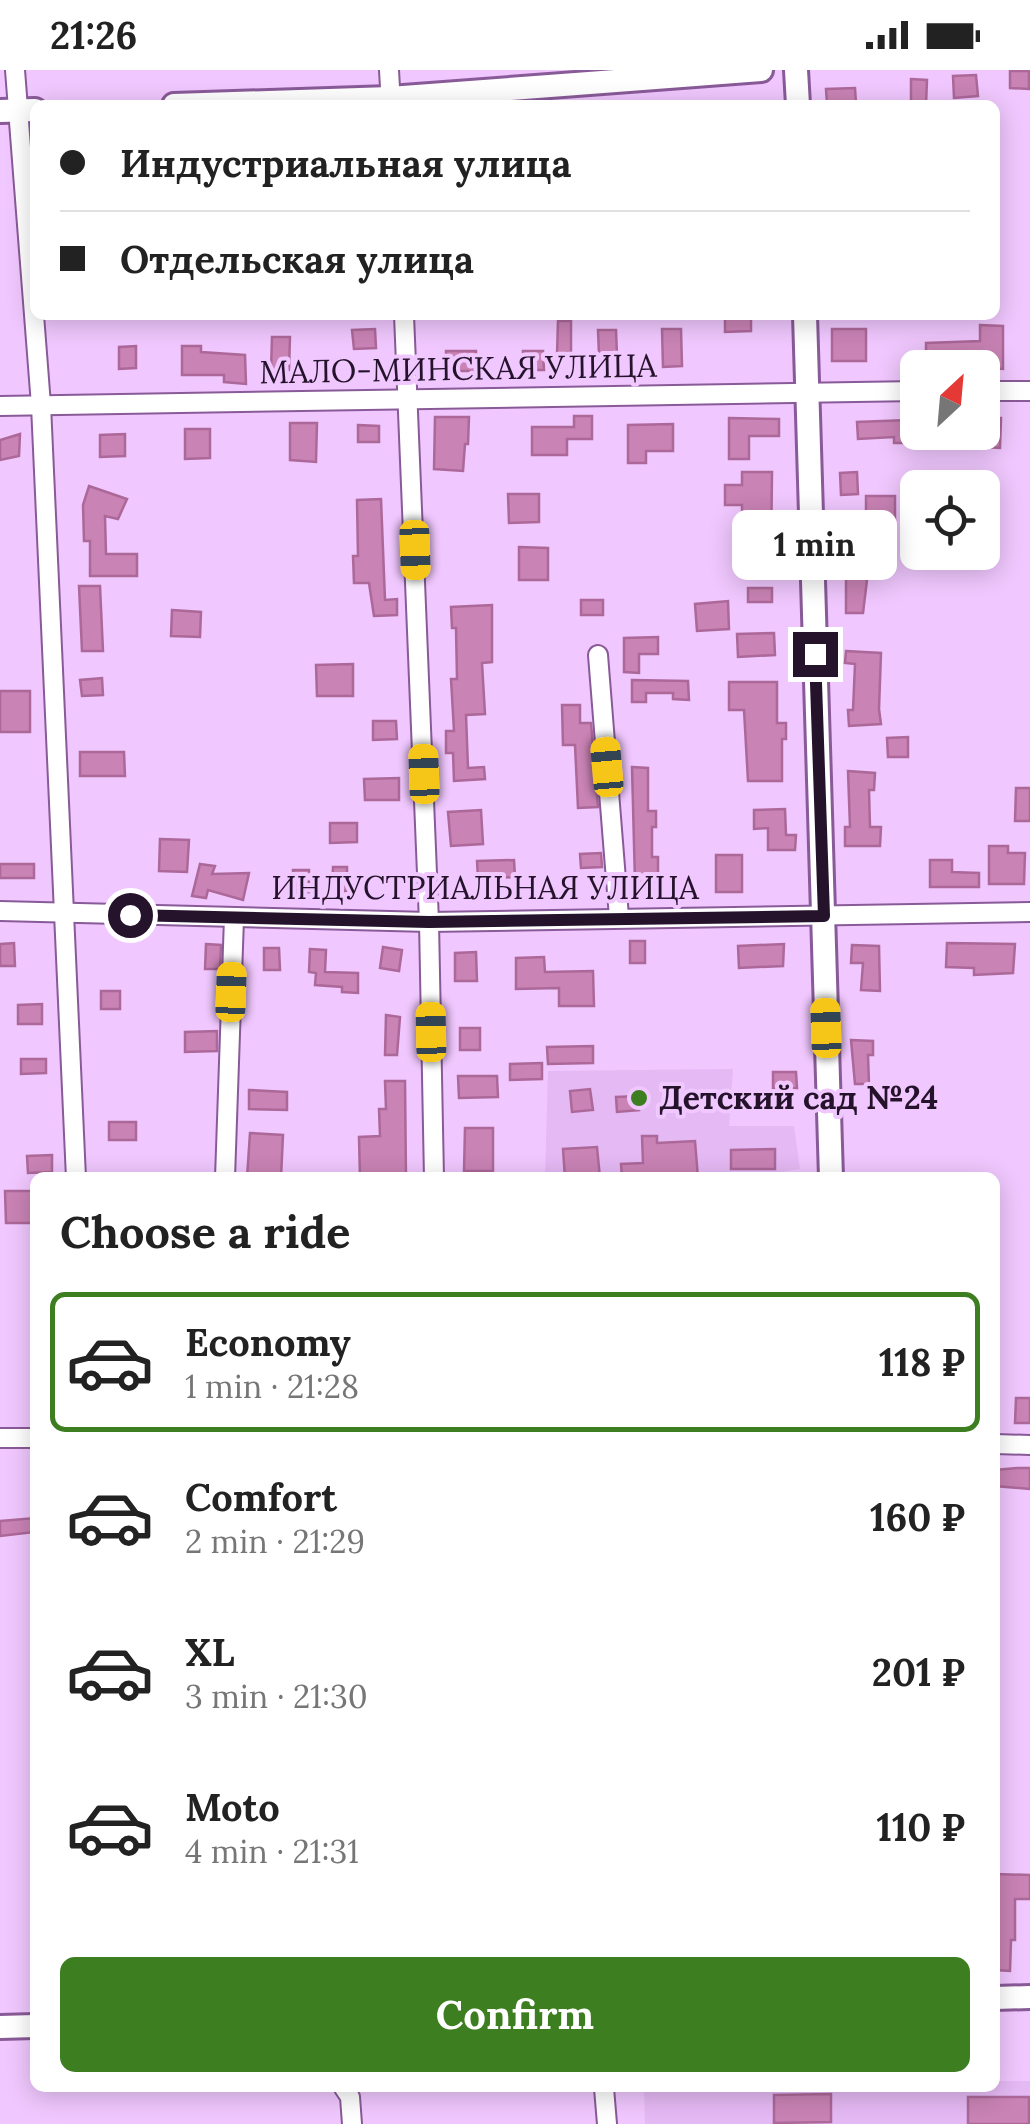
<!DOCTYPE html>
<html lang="en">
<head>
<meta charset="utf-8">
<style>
	:root { --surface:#fff; --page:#f2f2f2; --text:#222; --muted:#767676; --line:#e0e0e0; --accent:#3d7f20 }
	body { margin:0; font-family:Lora,serif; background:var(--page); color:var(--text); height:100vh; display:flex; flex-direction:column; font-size:38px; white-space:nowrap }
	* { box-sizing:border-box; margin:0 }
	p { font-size:32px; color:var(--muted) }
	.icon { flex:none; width:55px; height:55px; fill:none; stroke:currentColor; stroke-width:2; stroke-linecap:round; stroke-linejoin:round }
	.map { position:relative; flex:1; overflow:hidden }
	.details { position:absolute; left:30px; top:1102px; width:970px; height:920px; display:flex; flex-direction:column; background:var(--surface); border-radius:15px; box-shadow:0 5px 25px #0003 }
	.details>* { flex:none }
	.top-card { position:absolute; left:30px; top:30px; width:970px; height:220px; border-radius:15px; box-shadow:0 5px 25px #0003; display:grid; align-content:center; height:220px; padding:0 30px; background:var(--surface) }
	.needle { width:65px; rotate:26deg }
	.controls { position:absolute; left:900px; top:280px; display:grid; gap:20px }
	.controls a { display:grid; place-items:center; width:100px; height:100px; border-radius:15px; background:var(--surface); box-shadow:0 5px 25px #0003; font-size:50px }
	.end { position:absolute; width:45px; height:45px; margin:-22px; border:12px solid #25122b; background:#fff; box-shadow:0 0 0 5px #fff }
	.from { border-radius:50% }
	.bubble { position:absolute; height:70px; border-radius:15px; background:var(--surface); box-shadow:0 5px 25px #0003; font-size:32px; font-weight:800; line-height:70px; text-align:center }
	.car { position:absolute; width:30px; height:60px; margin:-30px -15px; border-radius:12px; box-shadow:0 0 8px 2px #0007; background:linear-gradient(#f5c518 24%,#345 0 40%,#f5c518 0 76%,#345 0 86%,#f5c518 0) }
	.top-card b { display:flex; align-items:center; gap:35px; height:95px; font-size:38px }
	.top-card b+b { border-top:2px solid var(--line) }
	.top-card i { width:25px; height:25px; background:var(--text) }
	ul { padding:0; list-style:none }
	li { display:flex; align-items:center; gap:30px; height:140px; margin:0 20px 15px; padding:0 10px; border:5px solid transparent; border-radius:15px }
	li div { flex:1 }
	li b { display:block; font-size:38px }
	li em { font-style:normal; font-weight:800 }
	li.on { border-color:var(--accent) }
	li>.icon { width:90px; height:90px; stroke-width:1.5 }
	h2 { padding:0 30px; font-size:45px; line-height:120px }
	.primary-button { display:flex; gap:20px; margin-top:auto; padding:20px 30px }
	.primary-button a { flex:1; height:115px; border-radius:15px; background:var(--accent); color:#fff; font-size:40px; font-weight:800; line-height:115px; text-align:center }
	.status { display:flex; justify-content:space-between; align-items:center; height:70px; padding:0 50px; background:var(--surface); direction:ltr }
	.status svg { height:28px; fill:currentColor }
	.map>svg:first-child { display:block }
</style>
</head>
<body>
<div class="status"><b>21:26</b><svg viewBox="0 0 49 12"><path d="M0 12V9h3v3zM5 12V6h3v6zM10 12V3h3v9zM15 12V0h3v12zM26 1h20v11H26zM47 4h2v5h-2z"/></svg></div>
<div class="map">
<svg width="1030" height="2054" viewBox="0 0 1030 2054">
	<rect width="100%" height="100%" fill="#f0c7fe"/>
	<g fill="#e5b9f4">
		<polygon points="733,999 729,1056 794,1056 800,1099 741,1108 545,1108 548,1001"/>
		<polygon points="995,2011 1030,2011 1030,2054 645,2054 644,2018 995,2018"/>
	</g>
	<g fill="#c983b5" stroke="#ac6899" stroke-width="2.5">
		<polygon points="1010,1 1029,1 1029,19 1010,18"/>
		<polygon points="976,5 978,26 954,28 953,6"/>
		<polygon points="911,9 927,10 926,35 911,34"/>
		<polygon points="855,18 856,33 827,34 826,19"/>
		<polygon points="725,245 751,245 751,261 725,262"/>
		<polygon points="558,251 571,251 571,285 557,285"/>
		<polygon points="980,255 1003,256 1003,299 955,296 955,292 926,292 926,273 980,271"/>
		<polygon points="375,259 376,278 354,279 352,260"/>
		<polygon points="662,259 681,259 682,296 663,297"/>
		<rect x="832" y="259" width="34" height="32"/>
		<polygon points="598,260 616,260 617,285 599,285"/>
		<polygon points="272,267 290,267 289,300 271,300"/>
		<polygon points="136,276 136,298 119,299 119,277"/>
		<polygon points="182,276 201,276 201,282 245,285 246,314 224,312 224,305 182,305"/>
		<rect x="446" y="281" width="30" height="20"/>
		<polygon points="523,281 543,281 544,300 523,300"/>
		<polygon points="574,346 592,346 592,369 567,369 567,385 532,385 532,357 574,357"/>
		<polygon points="435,347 469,347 468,374 465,374 463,401 434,399"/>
		<polygon points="729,348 779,349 779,366 749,366 749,389 729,389"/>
		<polygon points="986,348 1001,348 1000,378 985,377"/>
		<polygon points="907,350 907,373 894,373 894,367 858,369 857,352"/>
		<polygon points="290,353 317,353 316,392 290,390"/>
		<polygon points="673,354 673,381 646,381 646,393 628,393 628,355"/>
		<polygon points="358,355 379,356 379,372 358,372"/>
		<polygon points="185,359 210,359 210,388 185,389"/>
		<polygon points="20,364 19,386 0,390 0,370"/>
		<polygon points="125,364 125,386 100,387 100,365"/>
		<polygon points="742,402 772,402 771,489 748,489 748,459 742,459 742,435 725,435 725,415 742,415"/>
		<polygon points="857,402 858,424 841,425 840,403"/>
		<polygon points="89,416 127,429 118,449 105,446 106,484 137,484 137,506 90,506 90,471 84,471 83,435"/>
		<polygon points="508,424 539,424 539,452 509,453"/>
		<rect x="866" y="426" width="29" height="23"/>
		<polygon points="381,429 385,530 397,529 397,545 374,546 369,513 354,513 353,486 358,486 357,430"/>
		<polygon points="846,458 876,458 875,478 846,478"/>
		<polygon points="519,477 548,478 548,510 519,510"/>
		<polygon points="846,502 868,502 863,543 846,543"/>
		<polygon points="79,516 100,516 103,581 82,581"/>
		<rect x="748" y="518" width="24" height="14"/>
		<rect x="581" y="530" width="22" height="15"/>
		<polygon points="728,531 729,559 697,561 695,534"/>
		<polygon points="492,535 492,592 482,593 485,644 466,645 468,698 484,697 485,709 454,711 453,683 446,683 446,661 454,661 451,609 457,609 456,558 452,558 451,537"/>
		<polygon points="172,540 201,542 200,567 171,566"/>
		<polygon points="774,563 775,585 738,587 737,564"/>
		<polygon points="658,567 658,584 639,584 639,603 624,602 624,568"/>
		<polygon points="846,581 881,583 879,639 881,654 849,656 848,640 853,640 855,594 845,593"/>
		<polygon points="353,594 353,626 317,626 316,595"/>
		<polygon points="102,608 103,625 82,626 80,610"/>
		<polygon points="632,610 688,611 689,630 673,629 673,623 646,623 646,632 632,632"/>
		<polygon points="729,612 777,612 777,653 786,653 786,669 782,669 782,711 748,711 744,640 729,640"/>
		<rect x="0" y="621" width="30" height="41"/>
		<polygon points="562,635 580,635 580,653 591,653 598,737 578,738 575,675 563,675"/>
		<polygon points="373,651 396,651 397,669 373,670"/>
		<polygon points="908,667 908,687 888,687 887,668"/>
		<polygon points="80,682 124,682 125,706 80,706"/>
		<polygon points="632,697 648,698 648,741 656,741 656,757 652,757 652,787 658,787 658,812 635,812"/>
		<polygon points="848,701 875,703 874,720 869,720 870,757 881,757 880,776 845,776 845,757 850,757"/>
		<polygon points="399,708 399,730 365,730 364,709"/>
		<polygon points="1016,718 1030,718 1030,751 1015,751"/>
		<polygon points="785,739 786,765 796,765 795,780 768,780 768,758 754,759 754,740"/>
		<polygon points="481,740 483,774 451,776 448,742"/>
		<polygon points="330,753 357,753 357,772 330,773"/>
		<polygon points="160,769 189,770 187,802 159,801"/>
		<polygon points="989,776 1008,776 1008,783 1025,783 1024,814 989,814"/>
		<polygon points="601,783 602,797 581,798 580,784"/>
		<rect x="716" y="785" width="26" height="37"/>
		<polygon points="514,790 515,807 478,809 477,791"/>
		<polygon points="930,790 952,790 952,802 979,803 979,817 930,817"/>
		<rect x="0" y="794" width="34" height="14"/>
		<polygon points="200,794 215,796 212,804 249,803 243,830 208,820 206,828 192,826"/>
		<polygon points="333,797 347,797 347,821 332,821"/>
		<polygon points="293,800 309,800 309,822 294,823"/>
		<rect x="630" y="871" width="15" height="22"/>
		<polygon points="14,873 15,896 0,896 0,874"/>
		<polygon points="947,873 1015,874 1013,903 974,905 974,898 946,897"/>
		<polygon points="206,874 221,875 220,899 205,899"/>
		<polygon points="784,874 783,896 739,898 738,876"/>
		<polygon points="852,875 879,876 880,921 861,920 863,893 851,893"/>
		<polygon points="383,877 402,880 399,901 380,898"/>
		<polygon points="264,878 279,878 280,900 264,900"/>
		<polygon points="310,879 326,880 325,902 358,903 358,923 342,922 342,917 315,915 316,903 309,902"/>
		<polygon points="476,882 477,911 455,911 455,883"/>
		<polygon points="544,887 545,902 593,901 594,936 559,936 559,918 516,919 516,888"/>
		<rect x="101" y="921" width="19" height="18"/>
		<polygon points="42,934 42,954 18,954 18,935"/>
		<polygon points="386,945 400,947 397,985 385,985"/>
		<rect x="460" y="958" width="20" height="22"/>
		<polygon points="217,961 217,981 185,982 185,962"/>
		<polygon points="851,970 873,971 873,985 868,985 869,1014 855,1014"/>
		<polygon points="593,976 593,993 548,994 547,977"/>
		<polygon points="21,989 46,989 46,1003 21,1004"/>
		<polygon points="542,993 542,1009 510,1010 510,994"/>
		<polygon points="773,1002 796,1002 797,1018 773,1019"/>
		<polygon points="458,1006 497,1006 498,1027 459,1028"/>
		<polygon points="385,1011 405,1011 406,1108 360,1108 359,1067 380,1066 379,1039 386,1039"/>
		<polygon points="590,1019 593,1040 572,1042 570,1021"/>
		<polygon points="249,1020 287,1022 287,1040 249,1039"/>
		<polygon points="715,1023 716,1038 668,1040 668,1025"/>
		<polygon points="638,1026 639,1040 617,1042 616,1027"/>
		<rect x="109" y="1052" width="27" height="18"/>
		<polygon points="465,1058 493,1058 493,1101 464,1101"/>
		<polygon points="250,1063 283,1065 281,1108 247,1108"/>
		<polygon points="642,1066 657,1066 657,1073 695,1071 698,1108 622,1108 621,1094 643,1093"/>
		<polygon points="597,1077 600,1108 565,1108 563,1079"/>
		<polygon points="775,1079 775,1099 731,1099 731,1080"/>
		<polygon points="52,1085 52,1102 28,1103 27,1086"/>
		<polygon points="5,1121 35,1121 35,1153 6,1153"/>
		<polygon points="1016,1328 1030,1328 1030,1353 1015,1353"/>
		<polygon points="1017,1398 1030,1398 1030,1419 995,1416 995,1400"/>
		<polygon points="35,1448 35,1462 0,1466 0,1451"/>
		<polygon points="995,1804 1030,1805 1030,1829 1015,1829 1015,1870 1011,1870 1010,1901 995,1900"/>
		<polygon points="831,2024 831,2052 774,2053 774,2025"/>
		<rect x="968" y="2027" width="61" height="27"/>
	</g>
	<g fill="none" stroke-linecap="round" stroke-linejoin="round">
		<defs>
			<g id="minor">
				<polyline points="15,0 41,335 76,1108"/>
				<polyline points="389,0 391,35"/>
				<polyline points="404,245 429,852 434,1108"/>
				<polyline points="982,321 1030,321"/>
				<polyline points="0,336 918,321"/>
				<polyline points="598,585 619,847"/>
				<polyline points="0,841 429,852 1030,842"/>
				<polyline points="225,1108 234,848"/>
				<polyline points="0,1368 35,1368"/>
				<polyline points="995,1374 1030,1375"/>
				<polyline points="344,2018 350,2027 352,2054"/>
				<polyline points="604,2018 607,2054"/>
			</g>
			<g id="tertiary">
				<polyline points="796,0 798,35"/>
				<polyline points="174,35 390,28 761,0"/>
				<polyline points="0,41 35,40"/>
				<polyline points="805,245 831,1108"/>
				<polyline points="995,1928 1030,1927"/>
				<polyline points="0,1957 35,1956"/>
			</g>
		</defs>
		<use href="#minor" stroke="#895a98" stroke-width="22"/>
		<use href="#tertiary" stroke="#895a98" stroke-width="28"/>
		<use href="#minor" stroke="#fff" stroke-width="18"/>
		<use href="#tertiary" stroke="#fff" stroke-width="22"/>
	</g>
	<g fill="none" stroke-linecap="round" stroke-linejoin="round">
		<polyline stroke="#25122b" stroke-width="12" points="130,845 429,852 824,846 815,584"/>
	</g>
	<circle fill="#3d7f20" stroke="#f0c7fe" stroke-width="4" cx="639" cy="1028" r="10"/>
	<g text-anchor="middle" stroke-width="8" stroke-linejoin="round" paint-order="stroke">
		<g font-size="32" fill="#25122b" stroke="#f0c7fe">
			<text transform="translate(458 299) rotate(-1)" y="11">МАЛО-МИНСКАЯ УЛИЦА</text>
			<text x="485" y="829">ИНДУСТРИАЛЬНАЯ УЛИЦА</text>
		</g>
		<g font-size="32" font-weight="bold" fill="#25122b" stroke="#f0c7fe" text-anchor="start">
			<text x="659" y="1039">Детский сад №24</text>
		</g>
	</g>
</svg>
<div class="controls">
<a><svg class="needle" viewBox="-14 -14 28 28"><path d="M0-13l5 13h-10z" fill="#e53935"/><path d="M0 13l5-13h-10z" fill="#767676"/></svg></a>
<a><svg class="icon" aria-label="locate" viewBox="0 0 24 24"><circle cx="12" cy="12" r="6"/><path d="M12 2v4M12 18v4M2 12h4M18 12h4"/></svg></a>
</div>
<i class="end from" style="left:130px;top:845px"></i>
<i class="end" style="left:815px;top:584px"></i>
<div class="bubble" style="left:732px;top:440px;width:165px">1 min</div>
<i class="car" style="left:415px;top:480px;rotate:178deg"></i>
<i class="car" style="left:607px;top:697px;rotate:355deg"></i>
<i class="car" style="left:424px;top:704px;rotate:358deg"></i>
<i class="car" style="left:231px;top:922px;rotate:2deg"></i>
<i class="car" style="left:826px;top:958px;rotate:358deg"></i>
<i class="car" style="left:431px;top:962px;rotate:359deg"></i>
<div class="top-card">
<b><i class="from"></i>Индустриальная улица</b>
<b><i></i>Отдельская улица</b>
</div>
<section class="details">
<h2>Choose a ride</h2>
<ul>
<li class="on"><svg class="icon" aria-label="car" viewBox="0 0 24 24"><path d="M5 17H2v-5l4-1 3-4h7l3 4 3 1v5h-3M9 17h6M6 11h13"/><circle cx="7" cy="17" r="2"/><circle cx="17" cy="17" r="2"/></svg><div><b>Economy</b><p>1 min · 21:28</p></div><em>118 ₽</em></li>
<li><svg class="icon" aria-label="car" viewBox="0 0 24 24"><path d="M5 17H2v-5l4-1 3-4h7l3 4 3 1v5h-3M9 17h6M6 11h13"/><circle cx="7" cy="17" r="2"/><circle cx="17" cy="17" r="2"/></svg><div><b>Comfort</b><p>2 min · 21:29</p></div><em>160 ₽</em></li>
<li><svg class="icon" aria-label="car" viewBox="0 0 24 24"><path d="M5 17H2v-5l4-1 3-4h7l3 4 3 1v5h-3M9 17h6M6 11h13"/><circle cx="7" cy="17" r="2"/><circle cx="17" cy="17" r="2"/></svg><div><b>XL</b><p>3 min · 21:30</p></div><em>201 ₽</em></li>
<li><svg class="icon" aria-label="car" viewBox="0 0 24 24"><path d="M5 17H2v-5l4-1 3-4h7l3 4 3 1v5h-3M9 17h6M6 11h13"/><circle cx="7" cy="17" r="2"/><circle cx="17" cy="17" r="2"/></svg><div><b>Moto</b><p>4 min · 21:31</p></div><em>110 ₽</em></li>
</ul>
<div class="primary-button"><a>Confirm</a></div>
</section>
</div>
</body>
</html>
